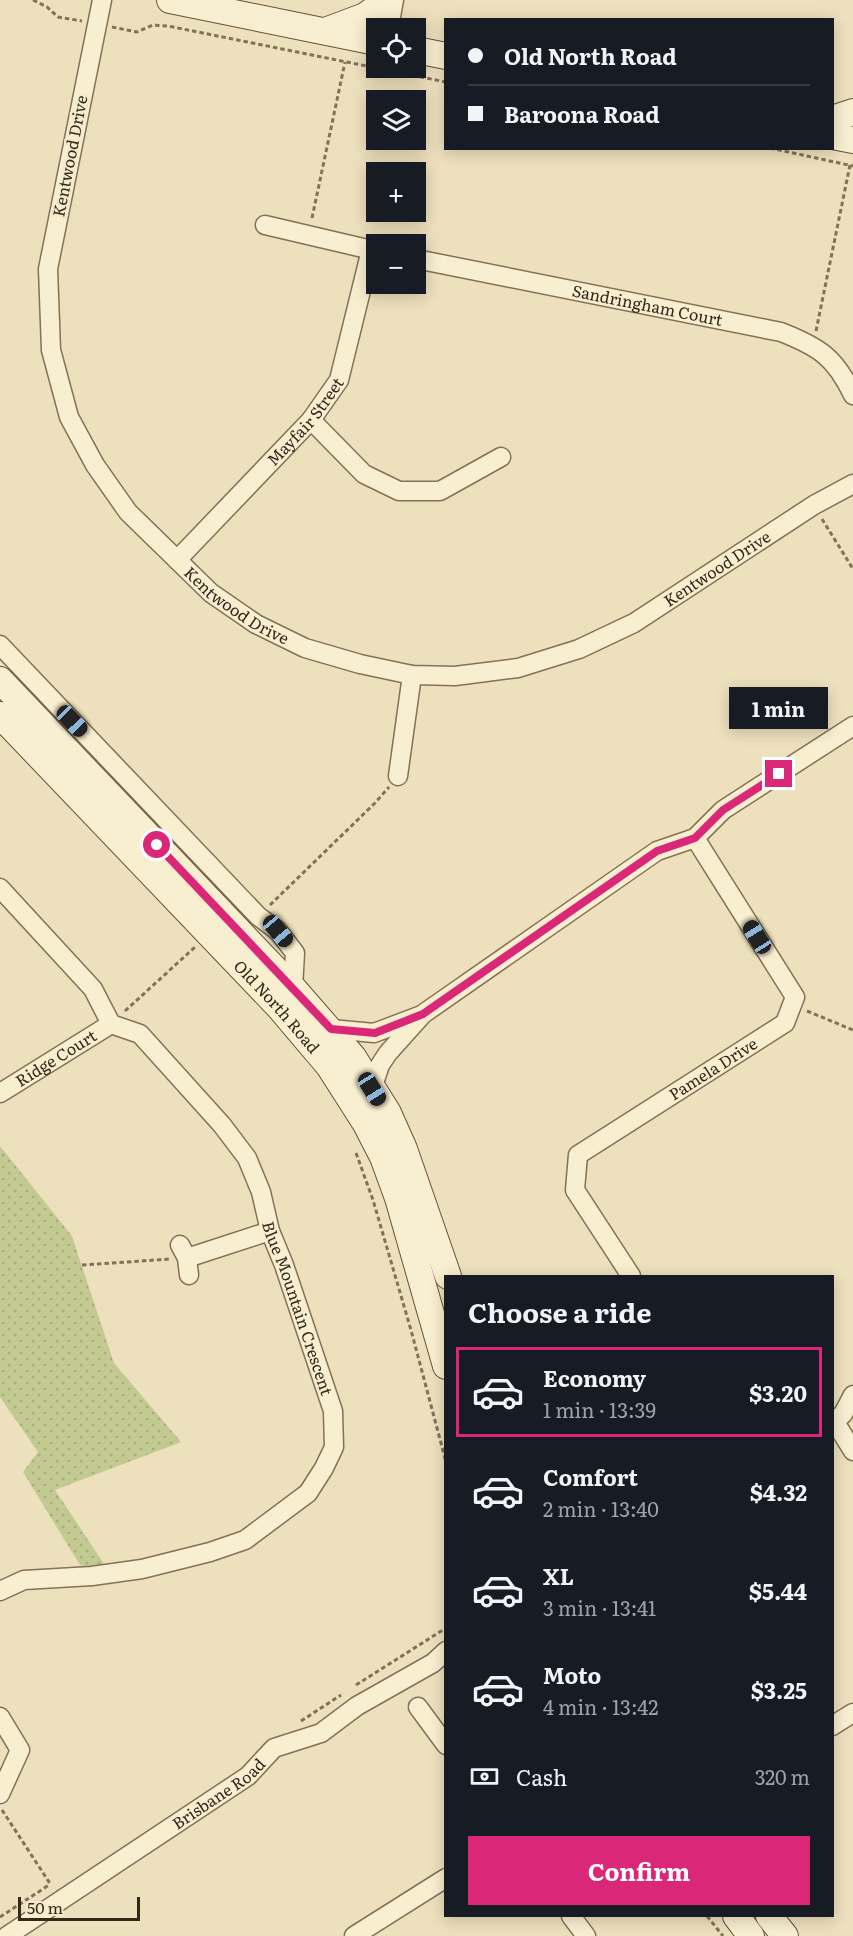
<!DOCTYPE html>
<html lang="en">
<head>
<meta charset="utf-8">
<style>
	:root { --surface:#171b24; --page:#242831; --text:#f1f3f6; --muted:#9ea1a6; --line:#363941; --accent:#db2777 }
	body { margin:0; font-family:Literata,serif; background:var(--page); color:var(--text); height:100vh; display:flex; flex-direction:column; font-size:22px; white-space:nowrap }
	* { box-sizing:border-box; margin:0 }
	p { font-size:20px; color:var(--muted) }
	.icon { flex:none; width:33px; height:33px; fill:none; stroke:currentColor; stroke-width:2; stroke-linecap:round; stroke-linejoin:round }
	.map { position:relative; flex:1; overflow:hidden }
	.sheet { position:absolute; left:444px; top:1275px; width:390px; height:642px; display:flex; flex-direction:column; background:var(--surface); border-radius:0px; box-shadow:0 3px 15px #0003 }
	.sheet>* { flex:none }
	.guide { position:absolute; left:444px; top:18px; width:390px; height:132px; border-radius:0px; box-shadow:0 3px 15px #0003; display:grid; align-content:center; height:132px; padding:0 24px; background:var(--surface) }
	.fabs { position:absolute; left:366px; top:18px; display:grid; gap:12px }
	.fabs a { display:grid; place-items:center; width:60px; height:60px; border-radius:0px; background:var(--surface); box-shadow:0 3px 15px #0003; font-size:30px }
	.scale { position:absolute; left:18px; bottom:15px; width:122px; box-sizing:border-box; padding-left:6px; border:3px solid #34281b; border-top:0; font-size:16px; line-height:21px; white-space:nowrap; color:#34281b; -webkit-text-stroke:4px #f4eacd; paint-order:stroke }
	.end { position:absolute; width:27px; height:27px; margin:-14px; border:8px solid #db2777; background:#fff; box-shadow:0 0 0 3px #fff }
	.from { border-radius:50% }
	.bubble { position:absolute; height:42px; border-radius:0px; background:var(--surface); box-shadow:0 3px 15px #0003; font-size:20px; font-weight:700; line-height:42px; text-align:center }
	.car { position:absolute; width:18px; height:36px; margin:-18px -9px; border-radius:8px; box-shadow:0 0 4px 2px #0007; background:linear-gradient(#222 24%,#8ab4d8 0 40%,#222 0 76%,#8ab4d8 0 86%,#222 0) }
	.guide b { display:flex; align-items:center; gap:21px; height:57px; font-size:22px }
	.guide b+b { border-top:2px solid var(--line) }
	.guide i { width:15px; height:15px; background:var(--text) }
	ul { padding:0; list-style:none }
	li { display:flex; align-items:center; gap:18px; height:90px; margin:0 12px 9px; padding:0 12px; border:3px solid transparent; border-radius:0px }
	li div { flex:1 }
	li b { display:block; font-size:22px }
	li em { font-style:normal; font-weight:700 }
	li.on { border-color:var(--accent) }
	li>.icon { width:54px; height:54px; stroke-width:1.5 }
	h2 { padding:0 24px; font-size:27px; line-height:72px }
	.pay { display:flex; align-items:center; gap:15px; height:66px; padding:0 24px; font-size:22px }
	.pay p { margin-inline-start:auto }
	.primary-button { display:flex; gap:12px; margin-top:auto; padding:12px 24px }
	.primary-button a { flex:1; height:69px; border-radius:0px; background:var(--accent); color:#fff; font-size:24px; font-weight:700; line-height:69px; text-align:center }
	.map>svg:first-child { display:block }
</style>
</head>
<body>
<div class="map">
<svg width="853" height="1936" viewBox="0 0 853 1936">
	<defs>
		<pattern id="park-dots" width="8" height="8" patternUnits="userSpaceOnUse" patternTransform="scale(1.5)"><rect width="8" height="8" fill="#c2ca92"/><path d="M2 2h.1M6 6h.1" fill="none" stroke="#a7ae7d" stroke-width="1.8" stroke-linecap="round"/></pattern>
	</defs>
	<rect width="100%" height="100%" fill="#ede0bd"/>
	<polygon fill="url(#park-dots)" points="0,1146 72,1236 114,1363 181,1442 55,1490 108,1570 80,1565 23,1472 38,1452 0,1397"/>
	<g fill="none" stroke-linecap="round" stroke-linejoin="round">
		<defs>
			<g id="street">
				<path id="s1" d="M102,0L48,269L51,350L69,417L95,465L128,512L211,593L256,624L305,648L360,664L412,675L455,676L518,668L579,649L634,623L814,505L853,484"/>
				<polyline points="389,28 394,0"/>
				<polyline points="265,225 376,251"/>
				<path id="s2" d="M416,259L781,332C819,347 835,357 853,395"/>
				<polyline points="311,420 364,474 399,491 440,491 501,457"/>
				<path id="s3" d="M177,560L311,420L339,380L371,250"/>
				<polyline points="0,645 258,916 278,931 295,953 293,988"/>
				<polyline points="398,776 412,675"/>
				<path id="s4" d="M0,888L93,989L111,1024L140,1034L222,1125L247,1158L261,1192L270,1231L284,1265L333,1411L334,1447L324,1468L308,1493L245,1540L210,1552L142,1569L92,1576L24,1580L0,1591"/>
				<polyline points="331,1029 374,1033 419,1016"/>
				<polyline points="372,1089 380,1065 388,1053 423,1014 657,851 695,838 723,810 853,726"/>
				<path id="s5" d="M0,1093L111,1024"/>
				<polyline points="180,1245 187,1258 189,1275"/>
				<polyline points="187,1258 270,1231"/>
				<path id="s6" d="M631,1276L575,1190L578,1155L785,1023L795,997L695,838"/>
				<polyline points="835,1422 853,1451"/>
				<polyline points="832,1423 843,1414 853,1395"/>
				<polyline points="418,1707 446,1745"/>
				<polyline points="0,1717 20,1750 0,1794"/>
				<polyline points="832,1726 853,1713"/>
				<polyline points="571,1916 586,1936"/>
				<path id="s7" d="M7,1936L248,1776L274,1748L321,1733L357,1706L433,1663L446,1651"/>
				<polyline points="354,1936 446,1878"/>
			</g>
			<g id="secondary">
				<polyline points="170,0 376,42"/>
				<polyline points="325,31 365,16 387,0"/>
				<polyline points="416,50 446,56"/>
				<polyline points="832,119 853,112"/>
				<polyline points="832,136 853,140"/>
				<polyline points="0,680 293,988 353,1057 388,1113 404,1149 448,1276"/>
				<path id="s8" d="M0,715L279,1007L329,1066L366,1124L383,1157L398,1198L446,1366"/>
				<polyline points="736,1916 751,1936"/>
				<polyline points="769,1916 785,1936"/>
			</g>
		</defs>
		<use href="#street" stroke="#847157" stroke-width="21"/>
		<use href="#secondary" stroke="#66523a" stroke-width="28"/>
		<g stroke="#847157" stroke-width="3" stroke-dasharray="4.5 3" stroke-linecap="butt">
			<polyline points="33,0 47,7 58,17 82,21"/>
			<polyline points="112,27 137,32 153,25 168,26 446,82"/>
			<polyline points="770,148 853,166"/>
			<polyline points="312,218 345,62"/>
			<polyline points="816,331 850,165"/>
			<polyline points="822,519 853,569"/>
			<polyline points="270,905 375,803 389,787"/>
			<polyline points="125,1011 195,947"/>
			<polyline points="807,1011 853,1030"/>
			<polyline points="356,1153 373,1200 411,1330 446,1462"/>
			<polyline points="82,1265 170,1259"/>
			<polyline points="356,1685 446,1628"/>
			<polyline points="301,1721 341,1695"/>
			<polyline points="2,1810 51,1885"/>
			<polyline points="707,1916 723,1936"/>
			<polyline points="0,1917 49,1885"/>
		</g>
		<use href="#street" stroke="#f8eed0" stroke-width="18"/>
		<use href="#secondary" stroke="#f8eed0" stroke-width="26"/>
	</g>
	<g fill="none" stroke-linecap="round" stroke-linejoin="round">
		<polyline stroke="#db2777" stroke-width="8" points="157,845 331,1029 375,1033 423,1014 657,851 695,838 723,810 779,774"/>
	</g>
	<g text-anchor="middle" stroke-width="5" stroke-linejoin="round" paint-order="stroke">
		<g font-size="16" fill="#34281b" stroke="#f4eacd">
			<text transform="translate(70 156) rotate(-79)" y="6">Kentwood Drive</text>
			<text dy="6" stroke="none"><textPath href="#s2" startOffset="236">Sandringham Court</textPath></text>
			<text dy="6" stroke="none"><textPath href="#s3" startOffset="189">Mayfair Street</textPath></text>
			<text dy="6" stroke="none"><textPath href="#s1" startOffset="1203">Kentwood Drive</textPath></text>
			<text dy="6" stroke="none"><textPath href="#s1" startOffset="681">Kentwood Drive</textPath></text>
			<text dy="6" stroke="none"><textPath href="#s8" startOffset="402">Old North Road</textPath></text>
			<text dy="6" stroke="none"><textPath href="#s5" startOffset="66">Ridge Court</textPath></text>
			<text dy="6" stroke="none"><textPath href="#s6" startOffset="298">Pamela Drive</textPath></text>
			<text dy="6" stroke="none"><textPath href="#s4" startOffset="530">Blue Mountain Crescent</textPath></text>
			<text dy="6" stroke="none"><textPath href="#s7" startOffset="255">Brisbane Road</textPath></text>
		</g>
	</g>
</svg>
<div class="fabs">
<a><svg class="icon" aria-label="locate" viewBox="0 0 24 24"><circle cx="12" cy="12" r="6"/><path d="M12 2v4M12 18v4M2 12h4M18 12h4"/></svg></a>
<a><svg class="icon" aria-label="layers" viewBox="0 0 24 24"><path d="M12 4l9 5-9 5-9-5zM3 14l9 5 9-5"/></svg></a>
<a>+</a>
<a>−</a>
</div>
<div class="scale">50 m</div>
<i class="end from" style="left:157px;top:845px"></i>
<i class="end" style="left:779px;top:774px"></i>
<div class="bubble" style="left:729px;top:687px;width:99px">1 min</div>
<i class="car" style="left:72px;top:721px;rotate:136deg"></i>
<i class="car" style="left:278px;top:931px;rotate:140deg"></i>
<i class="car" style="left:757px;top:937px;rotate:328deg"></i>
<i class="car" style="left:372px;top:1089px;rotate:148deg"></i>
<div class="guide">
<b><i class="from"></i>Old North Road</b>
<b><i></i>Baroona Road</b>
</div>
<section class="sheet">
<h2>Choose a ride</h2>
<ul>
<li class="on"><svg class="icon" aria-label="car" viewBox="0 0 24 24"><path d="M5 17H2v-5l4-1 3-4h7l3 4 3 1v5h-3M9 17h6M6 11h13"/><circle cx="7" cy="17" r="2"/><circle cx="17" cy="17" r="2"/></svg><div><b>Economy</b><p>1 min · 13:39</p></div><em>$3.20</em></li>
<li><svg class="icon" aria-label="car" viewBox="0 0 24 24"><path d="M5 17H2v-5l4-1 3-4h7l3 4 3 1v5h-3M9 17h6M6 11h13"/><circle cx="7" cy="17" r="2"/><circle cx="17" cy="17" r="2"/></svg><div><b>Comfort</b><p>2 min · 13:40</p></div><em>$4.32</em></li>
<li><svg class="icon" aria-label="car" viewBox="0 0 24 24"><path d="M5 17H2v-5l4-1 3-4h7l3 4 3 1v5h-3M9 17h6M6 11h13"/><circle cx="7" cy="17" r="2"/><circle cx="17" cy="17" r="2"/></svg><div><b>XL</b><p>3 min · 13:41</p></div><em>$5.44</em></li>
<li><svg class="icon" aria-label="car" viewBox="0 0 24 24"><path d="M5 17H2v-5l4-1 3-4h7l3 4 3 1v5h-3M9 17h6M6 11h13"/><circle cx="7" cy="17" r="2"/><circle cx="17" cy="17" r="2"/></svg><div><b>Moto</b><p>4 min · 13:42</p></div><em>$3.25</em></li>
</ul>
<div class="pay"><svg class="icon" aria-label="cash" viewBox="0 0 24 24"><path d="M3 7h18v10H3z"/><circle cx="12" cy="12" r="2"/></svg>Cash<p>320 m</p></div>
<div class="primary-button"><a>Confirm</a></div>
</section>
</div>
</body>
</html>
